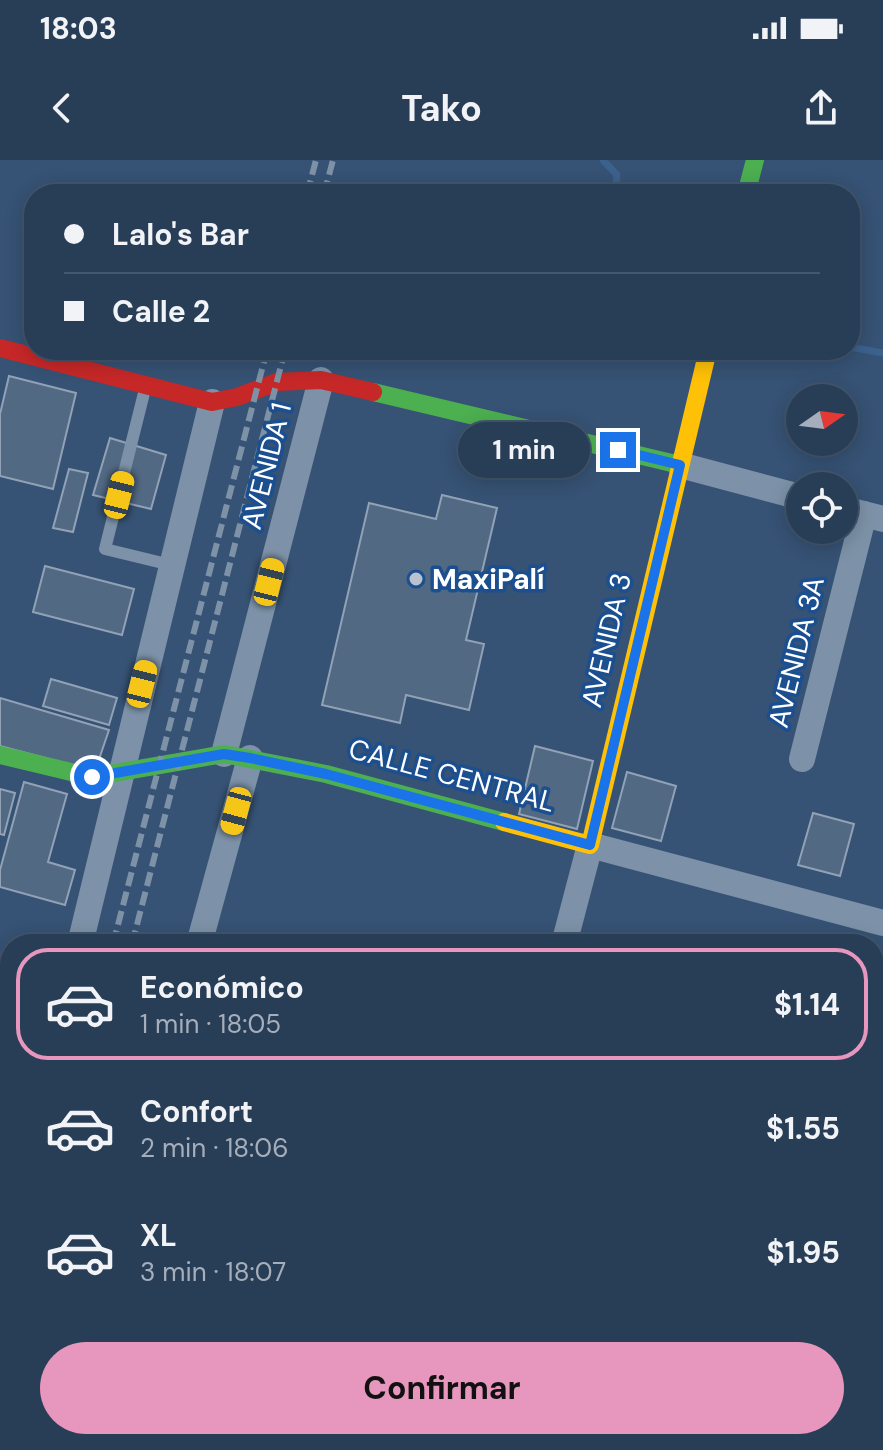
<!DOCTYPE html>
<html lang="es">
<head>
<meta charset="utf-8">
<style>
	:root { --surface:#283e57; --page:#344961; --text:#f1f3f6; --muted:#a5aeba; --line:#44576d; --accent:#e797bd }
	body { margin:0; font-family:"DM Sans",sans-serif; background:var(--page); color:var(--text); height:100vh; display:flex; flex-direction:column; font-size:30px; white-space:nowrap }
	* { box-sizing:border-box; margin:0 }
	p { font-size:26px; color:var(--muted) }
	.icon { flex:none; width:44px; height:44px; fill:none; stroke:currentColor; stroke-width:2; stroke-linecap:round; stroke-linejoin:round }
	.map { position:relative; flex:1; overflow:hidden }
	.panel { position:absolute; left:0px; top:774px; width:884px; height:516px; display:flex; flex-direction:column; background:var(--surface); border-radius:32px 32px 0 0; box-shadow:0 4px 20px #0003,0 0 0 2px var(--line) }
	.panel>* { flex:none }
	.banner { position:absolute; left:24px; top:24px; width:836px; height:176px; border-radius:32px; box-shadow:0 4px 20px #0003,0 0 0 2px var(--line); display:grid; align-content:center; height:176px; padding:0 40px; background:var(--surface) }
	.needle { width:52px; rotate:76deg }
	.buttons { position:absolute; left:786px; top:224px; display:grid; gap:16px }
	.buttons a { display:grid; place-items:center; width:72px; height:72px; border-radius:50%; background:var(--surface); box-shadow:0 4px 20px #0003,0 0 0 2px var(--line); font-size:40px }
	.end { position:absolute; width:36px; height:36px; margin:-18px; border:10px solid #1a73e8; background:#fff; box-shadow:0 0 0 4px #fff }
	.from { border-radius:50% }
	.bubble { position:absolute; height:56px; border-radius:28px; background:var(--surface); box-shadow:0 4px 20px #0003,0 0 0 2px var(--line); font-size:26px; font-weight:700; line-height:56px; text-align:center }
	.car { position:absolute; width:24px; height:48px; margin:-24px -12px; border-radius:10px; box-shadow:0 0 6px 2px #0007; background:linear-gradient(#f5c518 24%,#345 0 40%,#f5c518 0 76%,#345 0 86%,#f5c518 0) }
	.banner b { display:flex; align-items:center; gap:28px; height:76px; font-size:30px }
	.banner b+b { border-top:2px solid var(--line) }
	.banner i { width:20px; height:20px; background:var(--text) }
	ul { padding:14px 0 0; list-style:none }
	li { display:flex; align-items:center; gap:24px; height:112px; margin:0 16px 12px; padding:0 24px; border:4px solid transparent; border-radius:32px }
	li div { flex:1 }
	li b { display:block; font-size:30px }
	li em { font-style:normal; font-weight:700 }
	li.active { border-color:var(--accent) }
	li>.icon { width:72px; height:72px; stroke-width:1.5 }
	.action { display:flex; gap:16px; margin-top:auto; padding:16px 40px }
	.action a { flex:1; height:92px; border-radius:48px; background:var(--accent); color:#111; font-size:32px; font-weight:700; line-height:92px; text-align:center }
	.status { display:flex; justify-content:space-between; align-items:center; height:56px; padding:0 40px; background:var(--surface); direction:ltr }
	.status svg { height:22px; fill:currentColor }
	header { display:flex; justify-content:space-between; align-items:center; height:104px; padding:0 40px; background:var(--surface); font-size:36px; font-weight:700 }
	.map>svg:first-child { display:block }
</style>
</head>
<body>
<div class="status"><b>18:03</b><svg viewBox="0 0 49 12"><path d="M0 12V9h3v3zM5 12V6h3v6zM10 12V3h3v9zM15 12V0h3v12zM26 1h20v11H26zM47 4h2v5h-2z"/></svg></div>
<header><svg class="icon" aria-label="back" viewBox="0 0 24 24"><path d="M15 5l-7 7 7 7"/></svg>Tako<svg class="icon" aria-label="share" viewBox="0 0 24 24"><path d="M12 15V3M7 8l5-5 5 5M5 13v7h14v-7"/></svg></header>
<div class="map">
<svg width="883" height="1290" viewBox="0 0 883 1290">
	<rect width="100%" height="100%" fill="#365274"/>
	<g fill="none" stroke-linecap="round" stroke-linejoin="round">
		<g stroke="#3b618d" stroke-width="7">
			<polyline points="603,0 617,15 615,34"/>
			<polyline points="850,187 883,193"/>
		</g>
	</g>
	<g fill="#526984" stroke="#92a2b6" stroke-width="2">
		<polygon points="9,216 76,233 53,329 0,316 0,254"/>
		<polygon points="110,278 166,295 151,349 93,335"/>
		<polygon points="69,309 88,313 73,372 53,368"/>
		<polygon points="442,335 497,348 466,480 484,484 469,550 406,535 400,563 322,545 369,343 436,359"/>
		<polygon points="45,406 134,429 122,475 33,452"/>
		<polygon points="51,519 117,538 109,565 43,546"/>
		<polygon points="0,538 109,570 95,611 0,586"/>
		<polygon points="535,586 593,601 577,669 519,654"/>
		<polygon points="627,612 676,626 661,681 612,668"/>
		<polygon points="24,622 67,634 48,702 75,710 65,745 0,727 0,710"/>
		<polygon points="0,629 15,633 4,675 0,674"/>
		<polygon points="813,653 854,664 840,716 798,705"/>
		<polygon points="0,840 10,843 10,964 0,961"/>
	</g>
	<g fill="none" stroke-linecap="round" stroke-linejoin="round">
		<polyline stroke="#7d92a8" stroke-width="12" points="145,229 105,389 171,405"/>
		<g stroke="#7d92a8" stroke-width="26">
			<polyline points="680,305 800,337"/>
			<polyline points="844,349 883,359"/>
			<polyline points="224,594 321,220"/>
			<polyline points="802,599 864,354"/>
			<polyline points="80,784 212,242"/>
			<polyline points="199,784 250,598"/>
			<polyline points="564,784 590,685 883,763"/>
			<polyline points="0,815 10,818"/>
			<polyline points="874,951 883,953"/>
			<polyline points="0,978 10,980"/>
			<polyline points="874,1081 883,1046"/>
			<polyline points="0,1127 10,1084"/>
			<polyline points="874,1152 883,1154"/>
			<polyline points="53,1290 55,1280"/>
			<polyline points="433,1290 436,1280"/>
			<polyline points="815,1290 818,1280"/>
		</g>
		<g stroke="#4caf50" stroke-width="18">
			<polyline points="746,34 755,0"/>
			<polyline points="373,232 680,305"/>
			<polyline points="0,595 92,617 224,594 326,614 504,662"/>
		</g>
		<polyline stroke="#ffc107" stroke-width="18" points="504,662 590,685 708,190"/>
		<polyline stroke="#c62828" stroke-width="18" points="0,188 212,242 237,237 277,222 321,220 373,232"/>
		<g stroke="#7e92a7" stroke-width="6" stroke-dasharray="14 6" stroke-linecap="butt">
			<polyline points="307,34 316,0"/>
			<polyline points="324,34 333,0"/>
			<polyline points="113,784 267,190"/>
			<polyline points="132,784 285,190"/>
			<polyline points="13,1290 15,1280"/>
		</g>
	</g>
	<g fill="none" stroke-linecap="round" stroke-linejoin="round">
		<polyline stroke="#1a73e8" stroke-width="10" points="92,617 224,594 250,598 326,614 590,685 680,305 618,290"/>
	</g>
	<circle fill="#b9c2ce" stroke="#1b4f8f" stroke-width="3" cx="416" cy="419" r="8"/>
	<g text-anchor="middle" stroke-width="7" stroke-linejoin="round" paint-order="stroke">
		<g font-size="28" fill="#fff" stroke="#1b4f8f">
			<text transform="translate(266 306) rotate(-76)" y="10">AVENIDA 1</text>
			<text transform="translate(606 480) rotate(-77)" y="10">AVENIDA 3</text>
			<text transform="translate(796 492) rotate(-76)" y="10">AVENIDA 3A</text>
			<text transform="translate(452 615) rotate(15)" y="10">CALLE CENTRAL</text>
		</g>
		<g font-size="28" font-weight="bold" fill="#fff" stroke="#1b4f8f" text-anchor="start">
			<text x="432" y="429">MaxiPalí</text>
		</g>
	</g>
</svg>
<div class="buttons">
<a><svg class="needle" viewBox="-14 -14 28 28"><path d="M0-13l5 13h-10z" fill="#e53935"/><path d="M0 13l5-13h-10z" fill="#a5aeba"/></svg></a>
<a><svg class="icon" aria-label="locate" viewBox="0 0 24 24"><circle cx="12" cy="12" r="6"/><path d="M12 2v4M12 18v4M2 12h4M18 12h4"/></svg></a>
</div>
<i class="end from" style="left:92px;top:617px"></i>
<i class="end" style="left:618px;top:290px"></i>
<div class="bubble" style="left:458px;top:262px;width:132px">1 min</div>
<i class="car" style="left:119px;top:335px;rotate:14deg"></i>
<i class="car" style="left:269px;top:422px;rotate:14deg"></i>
<i class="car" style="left:142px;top:524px;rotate:14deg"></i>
<i class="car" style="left:236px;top:651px;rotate:195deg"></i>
<div class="banner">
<b><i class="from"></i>Lalo's Bar</b>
<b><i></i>Calle 2</b>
</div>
<section class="panel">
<ul>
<li class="active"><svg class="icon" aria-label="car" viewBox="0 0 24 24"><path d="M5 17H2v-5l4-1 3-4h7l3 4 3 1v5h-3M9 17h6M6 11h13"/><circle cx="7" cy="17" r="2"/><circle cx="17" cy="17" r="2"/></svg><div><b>Económico</b><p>1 min · 18:05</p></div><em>$1.14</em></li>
<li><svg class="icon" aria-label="car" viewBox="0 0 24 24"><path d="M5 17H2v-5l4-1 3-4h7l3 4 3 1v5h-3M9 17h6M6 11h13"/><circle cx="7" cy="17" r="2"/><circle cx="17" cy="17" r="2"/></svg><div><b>Confort</b><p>2 min · 18:06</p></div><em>$1.55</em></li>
<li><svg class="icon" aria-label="car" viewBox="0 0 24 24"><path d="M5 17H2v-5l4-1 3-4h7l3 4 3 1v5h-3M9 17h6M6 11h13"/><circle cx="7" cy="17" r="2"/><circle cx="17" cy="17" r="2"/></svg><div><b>XL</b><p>3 min · 18:07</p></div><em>$1.95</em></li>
</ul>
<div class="action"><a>Confirmar</a></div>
</section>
</div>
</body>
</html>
